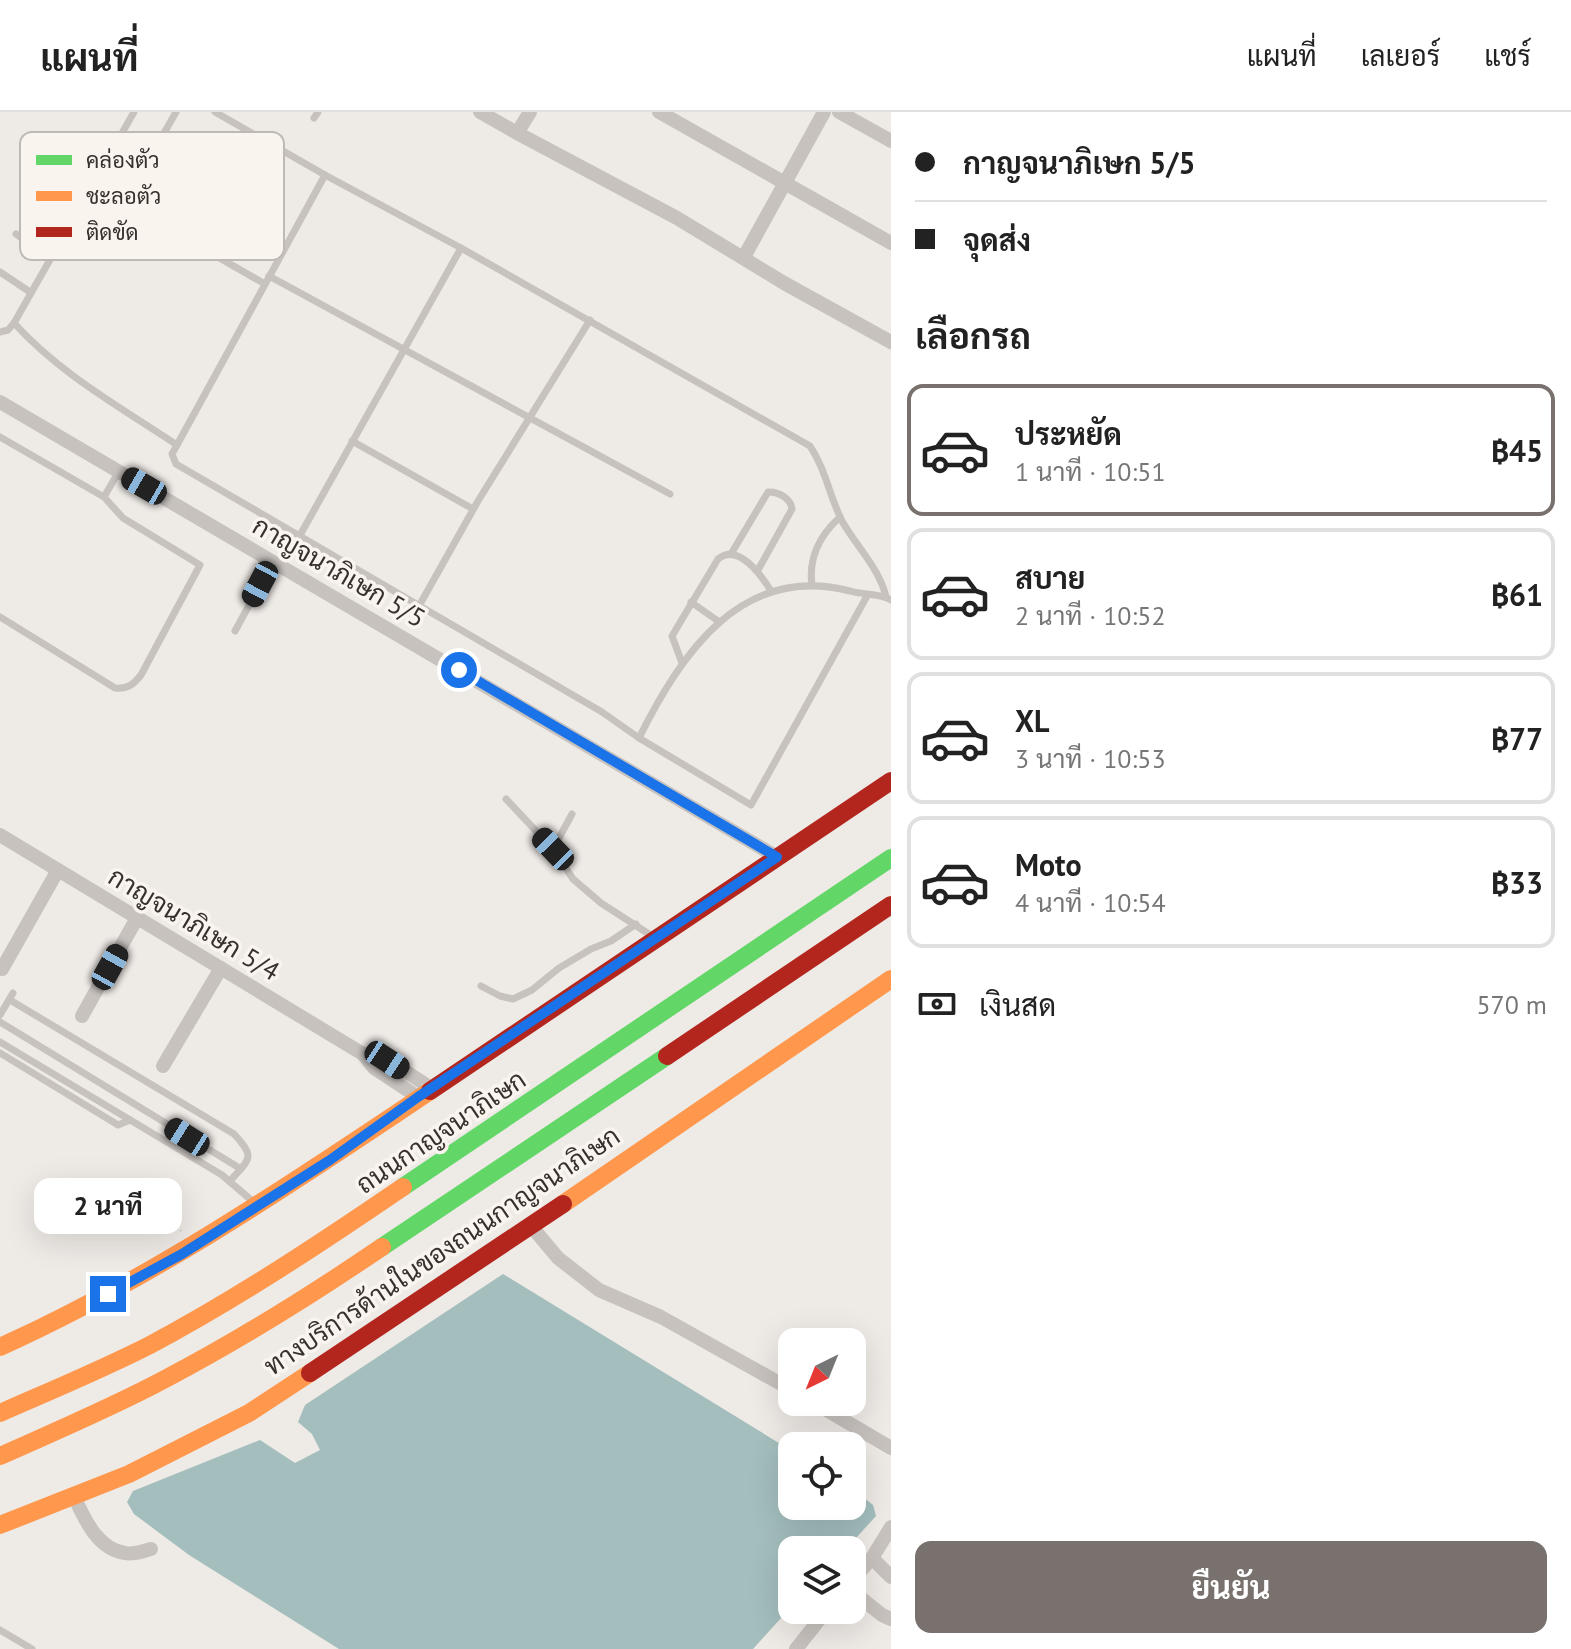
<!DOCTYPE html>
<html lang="th">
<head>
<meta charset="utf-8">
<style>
	:root { --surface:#fff; --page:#f2f2f2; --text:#222; --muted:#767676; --line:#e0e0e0; --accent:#78716d }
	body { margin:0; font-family:"PT Sans",Sarabun,sans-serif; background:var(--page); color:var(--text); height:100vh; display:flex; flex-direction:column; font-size:30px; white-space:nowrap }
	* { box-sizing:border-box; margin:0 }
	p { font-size:26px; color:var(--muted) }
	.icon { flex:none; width:44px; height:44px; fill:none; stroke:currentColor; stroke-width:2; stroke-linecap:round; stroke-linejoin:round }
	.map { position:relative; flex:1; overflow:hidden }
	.side { display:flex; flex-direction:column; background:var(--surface); width:680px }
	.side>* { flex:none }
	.guide { display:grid; align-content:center; height:176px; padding:0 24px; background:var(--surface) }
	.needle { width:52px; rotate:223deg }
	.tools { position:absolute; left:778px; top:1216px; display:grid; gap:16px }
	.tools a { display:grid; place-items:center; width:88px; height:88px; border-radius:16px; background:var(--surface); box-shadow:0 8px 32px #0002; font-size:40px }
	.end { position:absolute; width:36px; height:36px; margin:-18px; border:10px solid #1a73e8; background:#fff; box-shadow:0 0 0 4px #fff }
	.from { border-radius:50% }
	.bubble { position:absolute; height:56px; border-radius:16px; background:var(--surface); box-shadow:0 8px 32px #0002; font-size:26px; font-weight:700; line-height:56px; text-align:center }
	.car { position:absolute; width:24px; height:48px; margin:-24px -12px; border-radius:10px; box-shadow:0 0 6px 2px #0007; background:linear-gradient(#222 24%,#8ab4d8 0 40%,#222 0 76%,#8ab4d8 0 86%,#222 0) }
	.guide b { display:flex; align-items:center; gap:28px; height:76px; font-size:30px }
	.guide b+b { border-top:2px solid var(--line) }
	.guide i { width:20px; height:20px; background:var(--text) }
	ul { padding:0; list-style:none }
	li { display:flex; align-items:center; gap:24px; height:132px; margin:0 16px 12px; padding:0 8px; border:4px solid var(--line); border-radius:16px }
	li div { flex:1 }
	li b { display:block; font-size:30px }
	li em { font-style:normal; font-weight:700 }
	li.selected { border-color:var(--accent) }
	li>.icon { width:72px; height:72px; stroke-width:1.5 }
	h2 { padding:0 24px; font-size:36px; line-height:96px }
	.pay { display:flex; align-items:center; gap:20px; height:88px; padding:0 24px; font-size:30px }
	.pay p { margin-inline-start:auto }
	.button { display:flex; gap:16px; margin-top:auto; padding:16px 24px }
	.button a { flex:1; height:92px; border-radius:16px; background:var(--accent); color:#fff; font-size:32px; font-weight:700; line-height:92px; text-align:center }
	header { display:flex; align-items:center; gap:48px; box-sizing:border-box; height:112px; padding:0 40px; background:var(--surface); border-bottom:2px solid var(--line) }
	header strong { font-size:38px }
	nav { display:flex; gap:44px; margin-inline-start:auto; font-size:28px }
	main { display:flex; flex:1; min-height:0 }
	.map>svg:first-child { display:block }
</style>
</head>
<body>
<header>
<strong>แผนที่</strong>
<nav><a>แผนที่</a><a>เลเยอร์</a><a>แชร์</a></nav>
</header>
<main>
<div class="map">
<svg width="891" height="1537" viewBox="0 0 891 1537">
	<rect width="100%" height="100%" fill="#eeeae6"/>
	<polygon fill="#a3bebd" points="503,1162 792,1339 792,1394 852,1394 852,1376 873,1393 876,1404 845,1438 792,1438 792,1494 753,1537 339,1537 189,1443 134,1402 127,1390 133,1379 260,1328 295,1351 320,1338 312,1322 298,1310 305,1293"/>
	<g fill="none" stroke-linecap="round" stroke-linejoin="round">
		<polyline stroke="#c0bbb6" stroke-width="2" stroke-dasharray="4 4" stroke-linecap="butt" points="155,1099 181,1119"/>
		<g stroke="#c7c2be" stroke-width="7">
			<polyline points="176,0 133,76 131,89 138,99 148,105 265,172"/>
			<path d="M215,0L325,63L461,136L810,334C826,358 829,383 842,409C856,434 880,457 886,485"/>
			<polyline points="314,6 318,0"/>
			<path d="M325,63L177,333L172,342L176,352L602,600L639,626C681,542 741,451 850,479C862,483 881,481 891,488"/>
			<polyline points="16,122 50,145"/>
			<polyline points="0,160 30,180"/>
			<polyline points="269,164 670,382"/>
			<path d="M14,211C60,262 120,295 177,333"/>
			<polyline points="0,220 8,218 14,211 134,0"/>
			<polyline points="0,325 104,385 119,359"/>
			<polyline points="352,329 473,397"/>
			<polyline points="299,425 461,136"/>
			<path d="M731,442L768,380C777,379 791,386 792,397L758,458"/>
			<path d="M812,474C808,446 820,423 840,405"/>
			<polyline points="691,490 718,509"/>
			<polyline points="419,494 478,389 590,208"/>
			<path d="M0,505L115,576C128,577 133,573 141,563L200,453L123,406L104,385"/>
			<polyline points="235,519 273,449"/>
			<path d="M682,551L672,524L718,447C738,430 762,464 771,479"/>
			<polyline points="639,626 751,693 867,484"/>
			<polyline points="506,687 553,737 573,767 601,791 652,824"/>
			<polyline points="553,737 572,702"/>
			<polyline points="481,874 500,884 513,887 532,878 559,856 591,837 611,829 636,812"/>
			<path d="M10,888L234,1022C256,1046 250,1046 230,1069"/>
			<polyline points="0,903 13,881"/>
			<polyline points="0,910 241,1057"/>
			<polyline points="0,930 222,1063 257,1093"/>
			<polyline points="0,941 118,1013 130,1008"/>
			<polyline points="0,1518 32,1537"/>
		</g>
		<g stroke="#c7c2be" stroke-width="14">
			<polyline points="480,0 517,21"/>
			<polyline points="530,0 517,21 677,106 784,171 891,230"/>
			<polyline points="659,0 891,131"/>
			<polyline points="839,0 891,29"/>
			<polyline points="744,145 824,0"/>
			<polyline points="0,290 777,745"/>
			<polyline points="0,723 363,942 374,956 418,985"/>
			<polyline points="2,857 58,758"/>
			<polyline points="82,904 137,806"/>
			<polyline points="363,942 382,944 431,976"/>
			<polyline points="163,954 221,856"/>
			<polyline points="532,1115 558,1146 599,1178 661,1205 792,1278"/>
			<polyline points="813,1290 891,1336"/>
			<path d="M74,1384C84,1406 97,1437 125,1441C133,1443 143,1439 151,1437"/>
			<polyline points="872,1446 891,1465"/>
			<polyline points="852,1468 872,1446 891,1415"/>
			<polyline points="852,1479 882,1503 891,1507"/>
			<polyline points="796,1537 827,1498"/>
		</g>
		<g stroke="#63d668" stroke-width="18">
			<polyline points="403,1075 891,746"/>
			<polyline points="382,1135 667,944"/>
		</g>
		<g stroke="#ff974d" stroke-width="18">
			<polyline points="563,1092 891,867"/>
			<path d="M0,1235C153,1166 291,1072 430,979"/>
			<path d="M0,1301C50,1279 101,1258 150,1233C238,1186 321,1131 403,1075"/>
			<path d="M0,1344C56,1319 113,1295 167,1266C241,1227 313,1182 382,1135"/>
			<polyline points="0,1413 129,1362 249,1301 310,1261"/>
		</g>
		<g stroke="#b3261e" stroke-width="18">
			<polyline points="667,944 891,793"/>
			<polyline points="430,979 891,669"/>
			<polyline points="310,1261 563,1092"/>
		</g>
	</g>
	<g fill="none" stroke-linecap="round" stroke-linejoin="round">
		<polyline stroke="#1a73e8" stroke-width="10" points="108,1182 182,1142 330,1048 418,985 777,745 459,558"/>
	</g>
	<g text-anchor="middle" stroke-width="7" stroke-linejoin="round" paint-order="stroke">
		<g font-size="26" fill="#38302c" stroke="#f9f4ee">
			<text transform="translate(339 460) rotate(30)" y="9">กาญจนาภิเษก 5/5</text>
			<text transform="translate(194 812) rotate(31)" y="9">กาญจนาภิเษก 5/4</text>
			<text transform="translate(441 1020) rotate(-34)" y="9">ถนนกาญจนาภิเษก</text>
			<text transform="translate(442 1139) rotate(-34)" y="9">ทางบริการด้านในของถนนกาญจนาภิเษก</text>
		</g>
	</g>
	<rect x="20" y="20" width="264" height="128" rx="12" fill="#f9f4ee" stroke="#bfb9b4" stroke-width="2"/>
	<rect x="36" y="43" width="36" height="10" fill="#63d668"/>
	<rect x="36" y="79" width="36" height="10" fill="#ff974d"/>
	<rect x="36" y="115" width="36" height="10" fill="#b3261e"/>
	<g font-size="22" fill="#38302c">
		<text x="86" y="56">คล่องตัว</text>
		<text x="86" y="92">ชะลอตัว</text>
		<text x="86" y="128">ติดขัด</text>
	</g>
</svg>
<div class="tools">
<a><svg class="needle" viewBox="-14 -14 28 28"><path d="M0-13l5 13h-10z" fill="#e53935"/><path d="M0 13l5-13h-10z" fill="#767676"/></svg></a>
<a><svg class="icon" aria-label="locate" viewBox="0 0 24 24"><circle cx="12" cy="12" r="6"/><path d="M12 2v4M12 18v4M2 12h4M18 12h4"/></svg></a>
<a><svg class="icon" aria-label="layers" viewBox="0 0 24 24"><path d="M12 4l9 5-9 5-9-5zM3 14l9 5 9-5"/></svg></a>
</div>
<i class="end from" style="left:459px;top:558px"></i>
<i class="end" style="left:108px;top:1182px"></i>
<div class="bubble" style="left:34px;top:1066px;width:148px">2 นาที</div>
<i class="car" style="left:144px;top:374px;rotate:300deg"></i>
<i class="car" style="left:260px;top:472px;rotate:208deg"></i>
<i class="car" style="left:553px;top:737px;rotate:316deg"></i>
<i class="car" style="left:110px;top:855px;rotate:29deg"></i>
<i class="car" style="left:387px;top:948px;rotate:123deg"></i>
<i class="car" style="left:187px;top:1025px;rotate:302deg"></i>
</div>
<section class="side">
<div class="guide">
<b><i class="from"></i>กาญจนาภิเษก 5/5</b>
<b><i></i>จุดส่ง</b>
</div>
<h2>เลือกรถ</h2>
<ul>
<li class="selected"><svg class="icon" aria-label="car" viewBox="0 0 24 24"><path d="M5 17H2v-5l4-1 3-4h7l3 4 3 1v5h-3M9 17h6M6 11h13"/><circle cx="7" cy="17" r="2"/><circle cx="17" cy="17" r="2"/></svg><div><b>ประหยัด</b><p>1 นาที · 10:51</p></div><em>฿45</em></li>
<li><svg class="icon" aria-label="car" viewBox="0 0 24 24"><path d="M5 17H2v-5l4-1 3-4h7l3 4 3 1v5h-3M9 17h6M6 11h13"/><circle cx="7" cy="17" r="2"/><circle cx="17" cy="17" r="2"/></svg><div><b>สบาย</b><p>2 นาที · 10:52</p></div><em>฿61</em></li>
<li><svg class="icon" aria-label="car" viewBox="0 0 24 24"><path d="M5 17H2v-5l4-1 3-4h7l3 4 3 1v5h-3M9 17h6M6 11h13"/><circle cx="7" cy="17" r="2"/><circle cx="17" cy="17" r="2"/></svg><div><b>XL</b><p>3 นาที · 10:53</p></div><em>฿77</em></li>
<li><svg class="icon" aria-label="car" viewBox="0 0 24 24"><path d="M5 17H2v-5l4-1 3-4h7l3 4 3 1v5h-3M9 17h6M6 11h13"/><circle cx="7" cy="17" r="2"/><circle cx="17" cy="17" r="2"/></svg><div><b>Moto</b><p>4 นาที · 10:54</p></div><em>฿33</em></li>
</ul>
<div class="pay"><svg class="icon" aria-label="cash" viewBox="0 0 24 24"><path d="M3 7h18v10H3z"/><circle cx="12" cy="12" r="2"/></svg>เงินสด<p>570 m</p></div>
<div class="button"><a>ยืนยัน</a></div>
</section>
</main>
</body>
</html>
